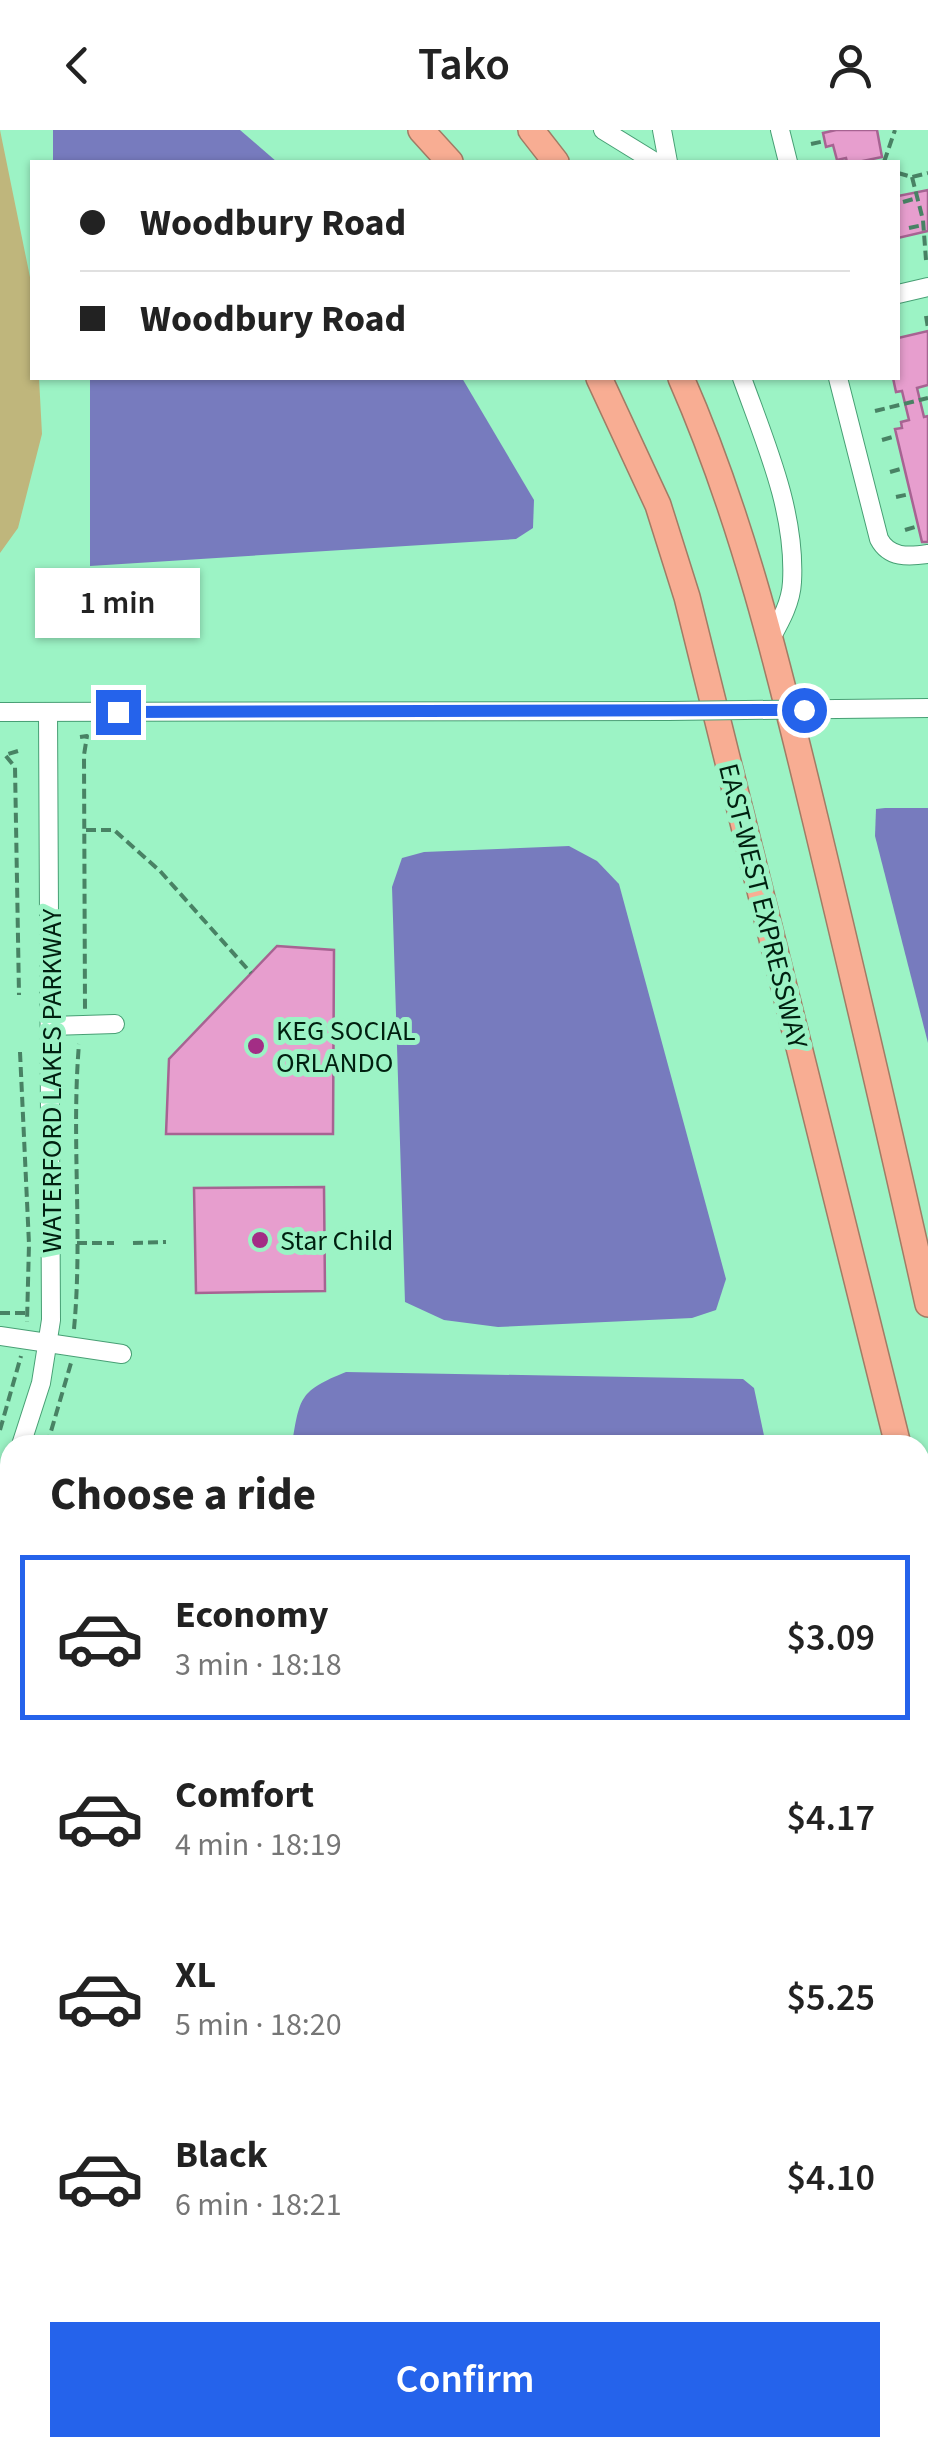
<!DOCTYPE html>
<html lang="en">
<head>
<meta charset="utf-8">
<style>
	:root { --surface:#fff; --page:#f6f6f6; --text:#222; --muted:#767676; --line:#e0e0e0; --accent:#2563eb }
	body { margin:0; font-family:"Source Sans 3",sans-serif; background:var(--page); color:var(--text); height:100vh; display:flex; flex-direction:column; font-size:38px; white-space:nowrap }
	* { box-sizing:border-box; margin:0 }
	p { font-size:32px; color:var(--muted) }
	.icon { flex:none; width:55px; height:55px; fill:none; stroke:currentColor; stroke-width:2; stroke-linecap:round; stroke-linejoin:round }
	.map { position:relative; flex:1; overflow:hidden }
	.sheet { position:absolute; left:0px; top:1305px; width:930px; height:1022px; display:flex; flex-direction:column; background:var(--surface); border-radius:30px 30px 0 0; box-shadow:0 2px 8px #0004 }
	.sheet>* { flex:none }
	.banner { position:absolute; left:30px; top:30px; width:870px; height:220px; border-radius:0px; box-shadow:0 2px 8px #0004; display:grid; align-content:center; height:220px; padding:0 50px; background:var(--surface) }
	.end { position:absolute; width:45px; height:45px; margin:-22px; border:12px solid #2563eb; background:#fff; box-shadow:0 0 0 5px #fff }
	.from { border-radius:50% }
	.bubble { position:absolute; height:70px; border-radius:0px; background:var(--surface); box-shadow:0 2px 8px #0004; font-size:32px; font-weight:600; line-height:70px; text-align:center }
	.banner b { display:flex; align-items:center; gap:35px; height:95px; font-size:38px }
	.banner b+b { border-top:2px solid var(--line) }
	.banner i { width:25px; height:25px; background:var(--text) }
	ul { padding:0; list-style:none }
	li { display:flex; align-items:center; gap:30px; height:165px; margin:0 20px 15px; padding:0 30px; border:5px solid transparent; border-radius:0px }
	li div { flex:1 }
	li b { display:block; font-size:38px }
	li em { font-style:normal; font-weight:600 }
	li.current { border-color:var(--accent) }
	li>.icon { width:90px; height:90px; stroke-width:1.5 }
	h2 { padding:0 50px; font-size:45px; line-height:120px }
	.action { display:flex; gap:20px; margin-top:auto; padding:20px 50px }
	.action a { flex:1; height:115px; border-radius:0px; background:var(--accent); color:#fff; font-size:40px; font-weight:600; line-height:115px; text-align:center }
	header { display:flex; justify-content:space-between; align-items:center; height:130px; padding:0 50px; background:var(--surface); font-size:45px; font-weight:600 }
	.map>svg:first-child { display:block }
</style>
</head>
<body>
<header><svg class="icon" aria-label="back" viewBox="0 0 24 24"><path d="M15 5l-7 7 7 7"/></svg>Tako<svg class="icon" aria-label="person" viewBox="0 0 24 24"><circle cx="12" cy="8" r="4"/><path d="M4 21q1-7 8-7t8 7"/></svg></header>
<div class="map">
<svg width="928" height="2327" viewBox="0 0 928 2327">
	<rect width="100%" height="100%" fill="#9cf3c5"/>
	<polygon fill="#bfb67c" points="0,0 31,152 32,248 39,248 42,304 18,398 0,423"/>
	<g fill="#777bbe">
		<polygon points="53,0 240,0 277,32 53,32"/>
		<polygon points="90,248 462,248 534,370 533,398 516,409 90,436"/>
		<polygon points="885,678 928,678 928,913 875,706 876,679"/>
		<polygon points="569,716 597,731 619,754 726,1149 716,1180 692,1188 498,1197 444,1190 405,1172 392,757 402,728 424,722"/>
		<path d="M346,1242L743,1249L754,1258L766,1315H292C300,1267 299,1261 346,1242Z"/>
	</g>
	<g fill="#e79ece" stroke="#a76392" stroke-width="2.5">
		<polygon points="836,0 877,0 882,27 858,32 847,32 846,28 837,30 833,15 826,17 823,3"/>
		<polygon points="928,60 928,101 898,108 898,66"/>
		<polygon points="928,201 928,255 917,258 924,287 928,286 928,412 922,412 895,299 902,298 901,292 909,290 902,261 896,262 893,248 898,248 898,208"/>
		<polygon points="277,816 334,820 333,1004 166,1004 169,929"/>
		<polygon points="324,1057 325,1161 196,1163 194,1058"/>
	</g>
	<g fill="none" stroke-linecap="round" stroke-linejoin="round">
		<defs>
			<g id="minor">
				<polyline points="603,0 655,32"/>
				<polyline points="662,0 668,32"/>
				<polyline points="780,0 788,32"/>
				<polyline points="898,164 928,157"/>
				<path d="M742,248C765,312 796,382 792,452C791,473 780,492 770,510"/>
				<path d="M838,248L879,409C889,428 908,427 928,424"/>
				<polyline points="837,579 928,578"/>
				<polyline points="0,582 668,581"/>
				<polyline points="51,896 115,894"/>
				<polyline points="0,1206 122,1224"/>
				<polyline points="21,1315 41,1253 51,1190 48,582"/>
				<polyline points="0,1358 10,1338"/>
				<polyline points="0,1644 10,1661"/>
				<polyline points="0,1851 10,1845"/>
				<polyline points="920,2087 928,2091"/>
				<polyline points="0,2099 10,2095"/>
				<polyline points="0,2287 10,2281"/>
				<polyline points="657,2318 659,2327"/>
				<polyline points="255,2327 259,2318"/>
			</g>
			<g id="highway">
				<polyline points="421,0 450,32"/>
				<polyline points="531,0 556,32"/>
				<polyline points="599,248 658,375 687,467 898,1315"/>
				<path d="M681,248C743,389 779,539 815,688C854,850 892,1012 928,1174"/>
				<polyline points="920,1405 928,1438"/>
			</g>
		</defs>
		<use href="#minor" stroke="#479f74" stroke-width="20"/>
		<use href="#highway" stroke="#a17c65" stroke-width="28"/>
		<g stroke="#488264" stroke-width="4" stroke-dasharray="10 5" stroke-linecap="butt">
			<polyline points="811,14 825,11"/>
			<polyline points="884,32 895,0"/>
			<polyline points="898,43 912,47 928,43"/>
			<polyline points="912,47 923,90 926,130"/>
			<polyline points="903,72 917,68"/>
			<polyline points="909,98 923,95"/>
			<polyline points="926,186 928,198"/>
			<polyline points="875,281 928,268"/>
			<polyline points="882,310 896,306"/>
			<polyline points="890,342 904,338"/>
			<polyline points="896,367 910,364"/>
			<polyline points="905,400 918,396"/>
			<polyline points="80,607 87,606 84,625 85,880"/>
			<polyline points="18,621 5,625 15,637 19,865"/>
			<polyline points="86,700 114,700 160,741 251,843"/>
			<polyline points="20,922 29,1114 27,1192"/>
			<polyline points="77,1113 114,1113"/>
			<polyline points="133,1113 166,1112"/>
			<polyline points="0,1183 28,1183"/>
			<path d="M74,1199C83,1104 71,1009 79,914"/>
			<polyline points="0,1300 21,1226"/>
			<polyline points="47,1315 71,1233"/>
			<polyline points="0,1403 10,1387"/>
			<polyline points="0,2078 10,2072"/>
			<polyline points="3,2113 10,2126"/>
			<polyline points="124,2318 130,2327"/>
		</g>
		<use href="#minor" stroke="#fff" stroke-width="18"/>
		<use href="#highway" stroke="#f8ad93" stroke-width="25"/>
		<defs>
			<polyline id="minor-bridge" points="668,581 837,579"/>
		</defs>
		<use href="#minor-bridge" stroke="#479f74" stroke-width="20" stroke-linecap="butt"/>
		<use href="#minor-bridge" stroke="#fff" stroke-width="18"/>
	</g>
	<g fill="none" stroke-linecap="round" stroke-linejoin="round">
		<polyline stroke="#2563eb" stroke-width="12" points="118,582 804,580"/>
	</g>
	<g fill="#a32d85" stroke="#9cf3c5" stroke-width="4">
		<circle cx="256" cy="916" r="10"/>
		<circle cx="260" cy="1110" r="10"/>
	</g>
	<g text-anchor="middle" stroke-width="10" stroke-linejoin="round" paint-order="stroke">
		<g font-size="28" fill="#002010" stroke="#9cf3c5">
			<text transform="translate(764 776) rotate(76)" y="10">EAST-WEST EXPRESSWAY</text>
			<text transform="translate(51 951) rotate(-90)" y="10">WATERFORD LAKES PARKWAY</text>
		</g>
		<g font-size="28" fill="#002010" stroke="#9cf3c5" text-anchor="start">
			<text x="276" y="910">KEG SOCIAL<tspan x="276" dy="32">ORLANDO</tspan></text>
			<text x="280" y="1120">Star Child</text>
		</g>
	</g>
</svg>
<i class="end from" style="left:804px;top:580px"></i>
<i class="end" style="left:118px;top:582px"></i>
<div class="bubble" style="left:35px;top:438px;width:165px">1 min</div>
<div class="banner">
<b><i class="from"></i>Woodbury Road</b>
<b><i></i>Woodbury Road</b>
</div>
<section class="sheet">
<h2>Choose a ride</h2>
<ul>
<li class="current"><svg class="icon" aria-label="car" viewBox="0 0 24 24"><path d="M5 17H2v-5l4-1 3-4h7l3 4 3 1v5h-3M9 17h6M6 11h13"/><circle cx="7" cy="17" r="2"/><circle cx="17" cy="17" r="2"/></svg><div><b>Economy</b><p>3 min · 18:18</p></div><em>$3.09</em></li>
<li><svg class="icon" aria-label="car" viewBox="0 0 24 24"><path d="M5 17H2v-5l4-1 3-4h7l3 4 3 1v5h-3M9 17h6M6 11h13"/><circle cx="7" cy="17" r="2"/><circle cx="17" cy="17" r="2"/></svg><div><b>Comfort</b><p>4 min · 18:19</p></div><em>$4.17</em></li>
<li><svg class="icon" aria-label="car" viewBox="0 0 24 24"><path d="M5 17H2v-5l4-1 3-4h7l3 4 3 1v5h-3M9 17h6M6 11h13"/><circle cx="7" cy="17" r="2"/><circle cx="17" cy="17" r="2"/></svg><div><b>XL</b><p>5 min · 18:20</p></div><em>$5.25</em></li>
<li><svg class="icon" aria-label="car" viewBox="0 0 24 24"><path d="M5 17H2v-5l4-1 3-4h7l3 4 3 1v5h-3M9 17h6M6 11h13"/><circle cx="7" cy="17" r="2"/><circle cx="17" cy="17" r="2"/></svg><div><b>Black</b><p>6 min · 18:21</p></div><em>$4.10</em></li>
</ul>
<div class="action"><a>Confirm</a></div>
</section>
</div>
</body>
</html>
